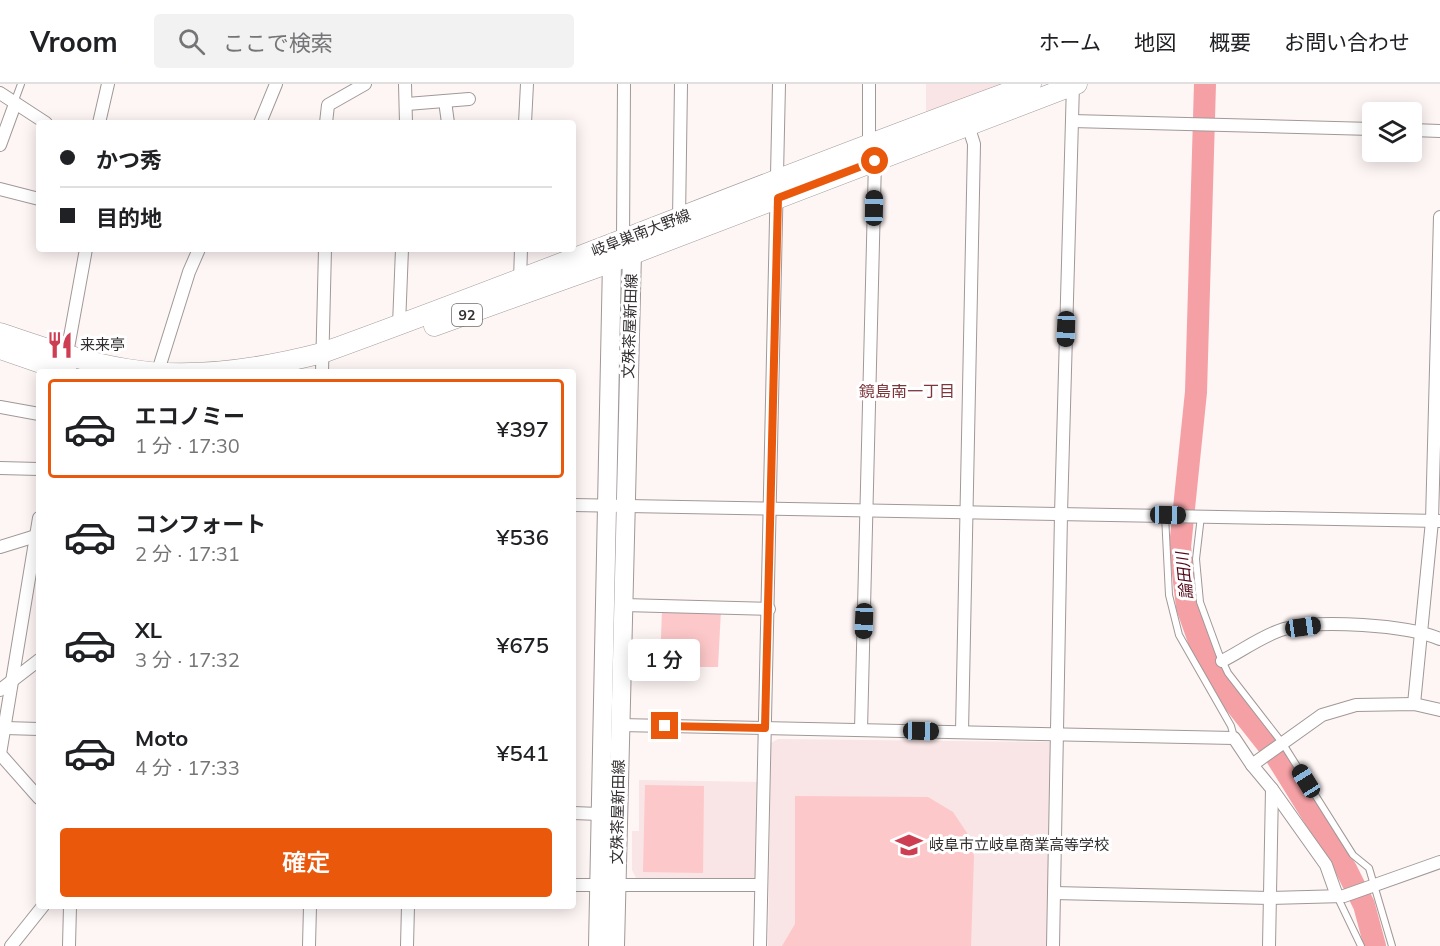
<!DOCTYPE html>
<html lang="ja">
<head>
<meta charset="utf-8">
<style>
	:root { --surface:#fff; --page:#f2f2f2; --text:#202124; --muted:#757577; --line:#e0e0e0; --accent:#ea580c }
	body { margin:0; font-family:Mulish,"Noto Sans JP",sans-serif; background:var(--page); color:var(--text); height:100vh; display:flex; flex-direction:column; font-size:22px; white-space:nowrap }
	* { box-sizing:border-box; margin:0 }
	p { font-size:20px; color:var(--muted) }
	.icon { flex:none; width:33px; height:33px; fill:none; stroke:currentColor; stroke-width:2; stroke-linecap:round; stroke-linejoin:round }
	.map { position:relative; flex:1; overflow:hidden }
	.details { position:absolute; left:36px; top:285px; width:540px; height:540px; display:flex; flex-direction:column; background:var(--surface); border-radius:6px; box-shadow:0 3px 15px #0003 }
	.details>* { flex:none }
	.banner { position:absolute; left:36px; top:36px; width:540px; height:132px; border-radius:6px; box-shadow:0 3px 15px #0003; display:grid; align-content:center; height:132px; padding:0 24px; background:var(--surface) }
	.fabs { position:absolute; left:1362px; top:18px; display:grid; gap:12px }
	.fabs a { display:grid; place-items:center; width:60px; height:60px; border-radius:6px; background:var(--surface); box-shadow:0 3px 15px #0003; font-size:30px }
	.end { position:absolute; width:27px; height:27px; margin:-14px; border:8px solid #ea580c; background:#fff; box-shadow:0 0 0 3px #fff }
	.from { border-radius:50% }
	.bubble { position:absolute; height:42px; border-radius:6px; background:var(--surface); box-shadow:0 3px 15px #0003; font-size:20px; font-weight:600; line-height:42px; text-align:center }
	.car { position:absolute; width:18px; height:36px; margin:-18px -9px; border-radius:8px; box-shadow:0 0 4px 2px #0007; background:linear-gradient(#222 24%,#8ab4d8 0 40%,#222 0 76%,#8ab4d8 0 86%,#222 0) }
	.banner b { display:flex; align-items:center; gap:21px; height:57px; font-size:22px }
	.banner b+b { border-top:2px solid var(--line) }
	.banner i { width:15px; height:15px; background:var(--text) }
	ul { padding:10px 0 0; list-style:none }
	li { display:flex; align-items:center; gap:18px; height:99px; margin:0 12px 9px; padding:0 12px; border:3px solid transparent; border-radius:6px }
	li div { flex:1 }
	li b { display:block; font-size:22px }
	li em { font-style:normal; font-weight:600 }
	li.current { border-color:var(--accent) }
	li>.icon { width:54px; height:54px; stroke-width:1.5 }
	.primary-button { display:flex; gap:12px; margin-top:auto; padding:12px 24px }
	.primary-button a { flex:1; height:69px; border-radius:6px; background:var(--accent); color:#fff; font-size:24px; font-weight:600; line-height:69px; text-align:center }
	header { display:flex; align-items:center; gap:36px; box-sizing:border-box; height:84px; padding:0 30px; background:var(--surface); border-bottom:2px solid var(--line) }
	header strong { font-size:28px }
	nav { display:flex; gap:33px; margin-inline-start:auto; font-size:21px }
	.search { width:420px; height:54px; background:var(--page); display:flex; align-items:center; gap:15px; box-sizing:border-box; padding:0 21px; border-radius:6px; color:var(--muted); font-size:22px }
	.map>svg:first-child { display:block }
</style>
</head>
<body>
<header>
<strong>Vroom</strong>
<div class="search"><svg class="icon" aria-label="search" viewBox="0 0 24 24"><circle cx="10" cy="10" r="6"/><path d="M15 15l6 6"/></svg>ここで検索</div>
<nav><a>ホーム</a><a>地図</a><a>概要</a><a>お問い合わせ</a></nav>
</header>
<div class="map">
<svg width="1440" height="862" viewBox="0 0 1440 862">
	<rect width="100%" height="100%" fill="#fef5f5"/>
	<g fill="#f9e5e5">
		<polygon points="926,0 1004,0 926,29"/>
		<polygon points="778,655 1051,658 1047,862 768,862 771,659"/>
		<polygon points="639,696 757,698 755,794 750,798 637,796 632,786 632,747 639,747"/>
	</g>
	<g fill="#fdc8c9">
		<polygon points="662,525 721,526 718,583 660,583"/>
		<polygon points="645,701 704,702 703,789 643,788"/>
		<polygon points="795,712 928,713 953,728 967,749 974,772 971,862 782,862 795,840"/>
	</g>
	<g fill="none" stroke-linecap="round" stroke-linejoin="round">
		<polyline stroke="#f5a0a5" stroke-width="22" points="1205,0 1196,308 1180,463 1187,523 1199,557 1218,598 1274,669 1346,785 1364,821 1375,862"/>
		<defs>
			<g id="lane">
				<polyline points="14,19 21,0"/>
				<polyline points="1165,431 1169,511 1179,551 1231,642 1234,653"/>
				<polyline points="1201,432 1196,475 1200,518 1219,570 1228,589 1283,660 1353,771 1369,784 1392,862"/>
				<polyline points="1337,812 1361,862"/>
			</g>
			<g id="street">
				<polyline points="405,0 406,39"/>
				<polyline points="0,9 46,39"/>
				<polyline points="445,17 448,39"/>
				<polyline points="407,20 469,15"/>
				<polyline points="1072,37 1372,45"/>
				<polyline points="99,39 108,0"/>
				<polyline points="260,39 276,0"/>
				<polyline points="326,39 328,21 365,0"/>
				<polyline points="525,39 527,0"/>
				<polyline points="1412,46 1440,47"/>
				<polyline points="0,61 15,20"/>
				<polyline points="0,105 39,115"/>
				<polyline points="679,135 681,0"/>
				<polyline points="623,155 624,0"/>
				<polyline points="520,196 521,165"/>
				<polyline points="399,241 402,165"/>
				<polyline points="66,275 86,165"/>
				<polyline points="158,287 189,188 199,165"/>
				<polyline points="322,288 325,165"/>
				<polyline points="0,323 39,330"/>
				<polyline points="0,384 39,385"/>
				<polyline points="573,421 1440,437"/>
				<polyline points="39,434 0,670 39,714"/>
				<polyline points="0,463 39,451"/>
				<polyline points="624,521 769,525"/>
				<path d="M1222,577C1242,567 1263,551 1284,545C1319,535 1407,541 1440,555"/>
				<polyline points="0,606 39,576"/>
				<polyline points="1414,620 1432,437 1440,133"/>
				<polyline points="620,641 1234,654 1252,681 1322,631 1356,621 1414,620 1440,626"/>
				<polyline points="5,644 39,645"/>
				<polyline points="861,646 875,77 869,58 869,0"/>
				<polyline points="962,648 974,60 968,41"/>
				<polyline points="1252,681 1272,705 1269,862"/>
				<polyline points="1272,705 1326,781 1337,812"/>
				<polyline points="573,729 599,730"/>
				<polyline points="573,801 761,801"/>
				<polyline points="1054,809 1270,814 1344,812 1440,778"/>
				<polyline points="11,862 43,822"/>
				<polyline points="69,862 70,822"/>
				<polyline points="309,862 310,822"/>
				<polyline points="407,862 408,822"/>
				<polyline points="760,862 779,0"/>
				<polyline points="1053,862 1061,430 1073,0"/>
			</g>
			<g id="secondary">
				<polyline points="598,862 612,178 618,166"/>
				<polyline points="615,862 632,169 625,159"/>
			</g>
			<g id="primary">
				<polyline points="434,242 612,178 1077,0"/>
				<path d="M0,249C42,263 83,278 127,285C191,296 260,285 322,269C560,183 793,86 1031,0"/>
				<polyline points="0,265 67,288"/>
			</g>
		</defs>
		<use href="#lane" stroke="#a19898" stroke-width="8"/>
		<use href="#street" stroke="#a19898" stroke-width="14"/>
		<use href="#secondary" stroke="#a19898" stroke-width="20"/>
		<use href="#primary" stroke="#a19898" stroke-width="21"/>
		<use href="#lane" stroke="#fff" stroke-width="6"/>
		<use href="#street" stroke="#fff" stroke-width="12"/>
		<use href="#secondary" stroke="#fff" stroke-width="18"/>
		<use href="#primary" stroke="#fff" stroke-width="20"/>
	</g>
	<g fill="none" stroke-linecap="round" stroke-linejoin="round">
		<polyline stroke="#ea580c" stroke-width="8" points="665,642 765,644 778,114 875,77"/>
	</g>
	<defs>
		<symbol id="restaurant-bare" viewBox="-9 -9 18 18"><path d="M-5-6h1v4h1v-4h1v4h1v-4h1v5L-1.5 .5V6h-2V.5L-5-1ZM5-6V6H3V1.5H1.5Q1.5-4 5-6Z" fill="#ce3e53" stroke="#fff" stroke-width="2.5" paint-order="stroke"/></symbol>
		<symbol id="school-bare" viewBox="-9 -9 18 18"><path d="M0-5L7-2L0 1L-7-2ZM-4 1L0 2.5L4 1V4Q0 6-4 4Z" fill="#ce3e53" stroke="#fff" stroke-width="2.5" paint-order="stroke"/></symbol>
	</defs>
	<g fill-rule="evenodd">
		<use href="#restaurant-bare" x="41" y="242" width="38" height="38"/>
		<use href="#school-bare" x="890" y="742" width="38" height="38"/>
	</g>
	<g text-anchor="middle" stroke-width="6" stroke-linejoin="round" paint-order="stroke">
		<rect fill="#fff" stroke="#706d6d" stroke-width="1.5" x="452" y="220" width="30" height="22" rx="4.5"/>
		<g font-size="14" font-weight="bold" fill="#332f2f">
			<text x="467" y="236">92</text>
		</g>
		<g font-size="15" fill="#332f2f" stroke="#fff">
			<text transform="translate(641 149) rotate(-21)" y="5">岐阜巣南大野線</text>
			<text transform="translate(630 242) rotate(-88)" y="5">文殊茶屋新田線</text>
			<text transform="translate(618 728) rotate(-89)" y="5">文殊茶屋新田線</text>
		</g>
		<g font-size="15" fill="#332f2f" stroke="#fff" text-anchor="start">
			<text x="80" y="266">来来亭</text>
			<text x="929" y="766">岐阜市立岐阜商業高等学校</text>
		</g>
		<g font-size="16" fill="#7c353b" stroke="#fff">
			<text x="907" y="313">鏡島南一丁目</text>
		</g>
		<g font-size="16" font-style="italic" fill="#520717" stroke="#fff">
			<text transform="translate(1184 492) rotate(-96)" y="6">論田川</text>
		</g>
	</g>
</svg>
<div class="fabs">
<a><svg class="icon" aria-label="layers" viewBox="0 0 24 24"><path d="M12 4l9 5-9 5-9-5zM3 14l9 5 9-5"/></svg></a>
</div>
<i class="end from" style="left:875px;top:77px"></i>
<i class="end" style="left:665px;top:642px"></i>
<div class="bubble" style="left:628px;top:555px;width:72px">1 分</div>
<i class="car" style="left:874px;top:124px;rotate:1deg"></i>
<i class="car" style="left:1066px;top:245px;rotate:182deg"></i>
<i class="car" style="left:1168px;top:431px;rotate:91deg"></i>
<i class="car" style="left:864px;top:537px;rotate:182deg"></i>
<i class="car" style="left:1303px;top:543px;rotate:82deg"></i>
<i class="car" style="left:921px;top:647px;rotate:91deg"></i>
<i class="car" style="left:1306px;top:697px;rotate:328deg"></i>
<div class="banner">
<b><i class="from"></i>かつ秀</b>
<b><i></i>目的地</b>
</div>
<section class="details">
<ul>
<li class="current"><svg class="icon" aria-label="car" viewBox="0 0 24 24"><path d="M5 17H2v-5l4-1 3-4h7l3 4 3 1v5h-3M9 17h6M6 11h13"/><circle cx="7" cy="17" r="2"/><circle cx="17" cy="17" r="2"/></svg><div><b>エコノミー</b><p>1 分 · 17:30</p></div><em>¥397</em></li>
<li><svg class="icon" aria-label="car" viewBox="0 0 24 24"><path d="M5 17H2v-5l4-1 3-4h7l3 4 3 1v5h-3M9 17h6M6 11h13"/><circle cx="7" cy="17" r="2"/><circle cx="17" cy="17" r="2"/></svg><div><b>コンフォート</b><p>2 分 · 17:31</p></div><em>¥536</em></li>
<li><svg class="icon" aria-label="car" viewBox="0 0 24 24"><path d="M5 17H2v-5l4-1 3-4h7l3 4 3 1v5h-3M9 17h6M6 11h13"/><circle cx="7" cy="17" r="2"/><circle cx="17" cy="17" r="2"/></svg><div><b>XL</b><p>3 分 · 17:32</p></div><em>¥675</em></li>
<li><svg class="icon" aria-label="car" viewBox="0 0 24 24"><path d="M5 17H2v-5l4-1 3-4h7l3 4 3 1v5h-3M9 17h6M6 11h13"/><circle cx="7" cy="17" r="2"/><circle cx="17" cy="17" r="2"/></svg><div><b>Moto</b><p>4 分 · 17:33</p></div><em>¥541</em></li>
</ul>
<div class="primary-button"><a>確定</a></div>
</section>
</div>
</body>
</html>
